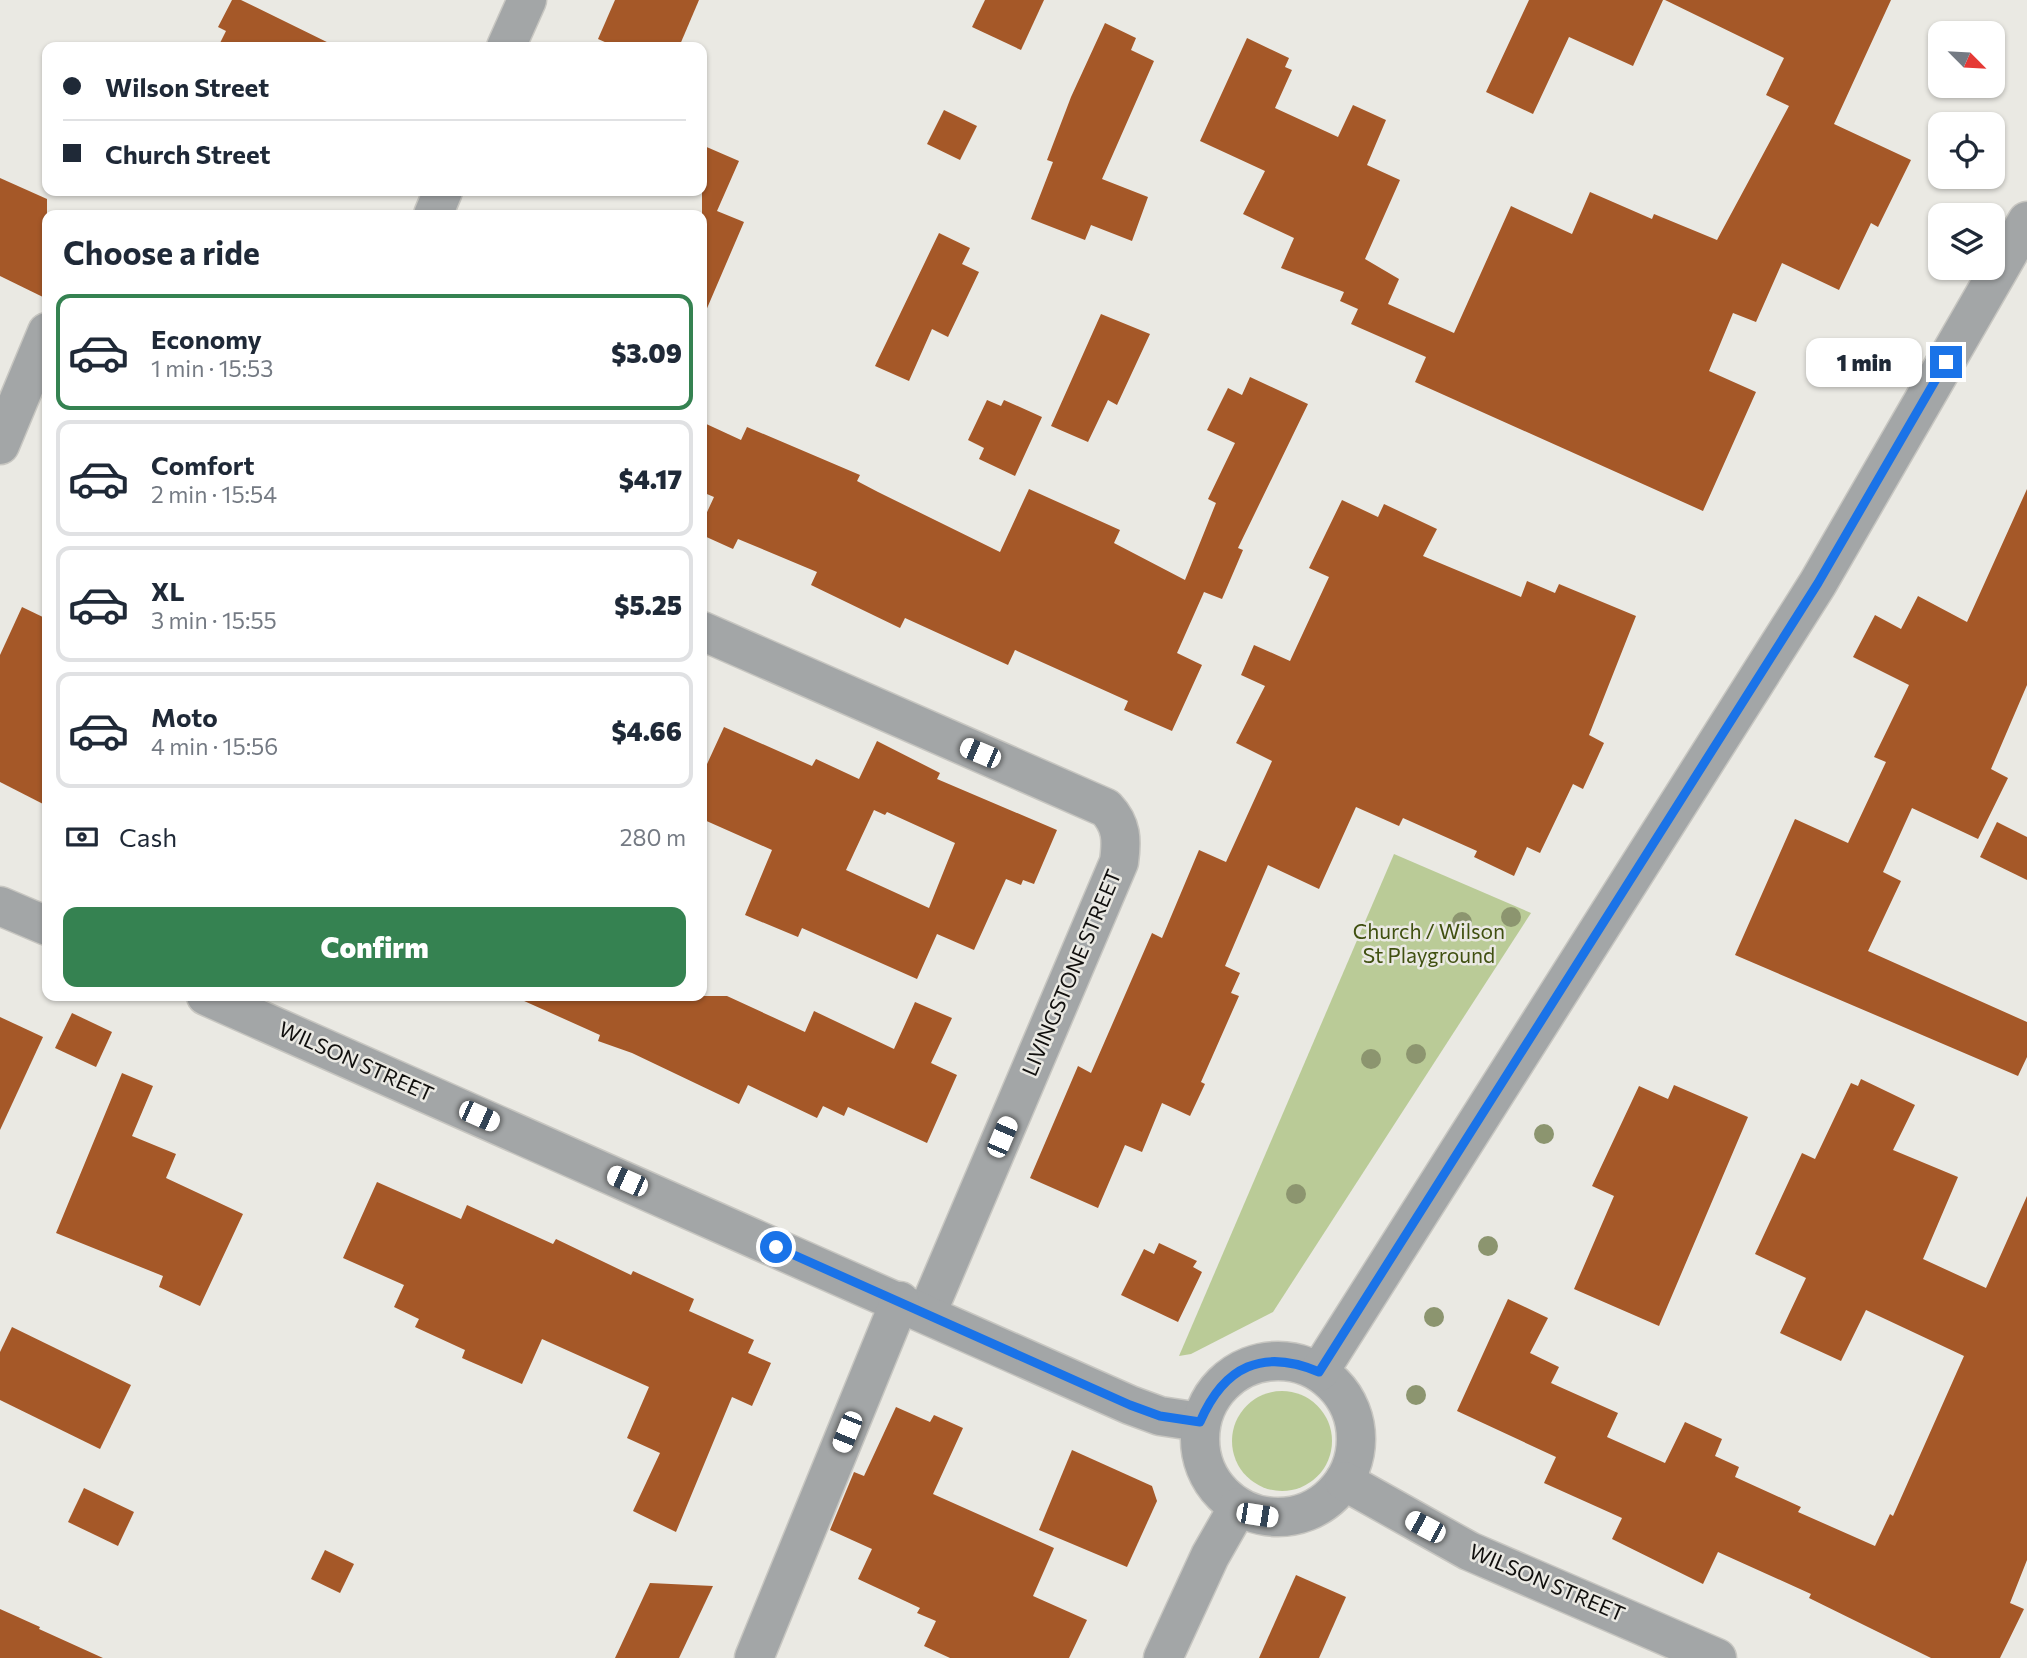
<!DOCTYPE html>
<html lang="en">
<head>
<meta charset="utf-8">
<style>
	:root { --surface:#fff; --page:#f6f6f7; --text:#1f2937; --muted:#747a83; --line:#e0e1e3; --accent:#358251 }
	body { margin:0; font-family:Commissioner,sans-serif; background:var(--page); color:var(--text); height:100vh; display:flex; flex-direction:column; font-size:26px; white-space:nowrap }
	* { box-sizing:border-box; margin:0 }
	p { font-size:23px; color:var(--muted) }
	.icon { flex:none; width:38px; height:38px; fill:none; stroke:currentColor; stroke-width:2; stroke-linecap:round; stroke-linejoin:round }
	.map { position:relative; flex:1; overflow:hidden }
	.details { position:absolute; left:42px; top:210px; width:665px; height:791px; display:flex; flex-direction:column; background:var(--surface); border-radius:14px; box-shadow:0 2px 5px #0004 }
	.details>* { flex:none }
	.guide { position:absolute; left:42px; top:42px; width:665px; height:154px; border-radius:14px; box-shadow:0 2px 5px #0004; display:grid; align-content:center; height:154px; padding:0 21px; background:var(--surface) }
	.needle { width:46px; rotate:114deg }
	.tools { position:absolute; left:1928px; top:21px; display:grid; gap:14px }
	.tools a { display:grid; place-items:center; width:77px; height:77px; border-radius:14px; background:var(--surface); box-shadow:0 2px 5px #0004; font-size:35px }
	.end { position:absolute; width:32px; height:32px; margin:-16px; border:9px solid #1a73e8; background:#fff; box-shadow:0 0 0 4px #fff }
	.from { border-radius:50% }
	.bubble { position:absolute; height:49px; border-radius:14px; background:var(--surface); box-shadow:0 2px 5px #0004; font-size:23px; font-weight:800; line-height:49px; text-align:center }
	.car { position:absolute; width:21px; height:42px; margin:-21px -10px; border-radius:9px; box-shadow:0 0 5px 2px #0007; background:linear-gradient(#fff 24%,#345 0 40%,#fff 0 76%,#345 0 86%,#fff 0) }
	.guide b { display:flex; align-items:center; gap:24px; height:66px; font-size:26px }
	.guide b+b { border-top:2px solid var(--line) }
	.guide i { width:18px; height:18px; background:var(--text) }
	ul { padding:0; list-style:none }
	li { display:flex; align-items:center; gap:21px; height:116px; margin:0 14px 10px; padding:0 7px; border:4px solid var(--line); border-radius:14px }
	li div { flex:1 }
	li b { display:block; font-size:26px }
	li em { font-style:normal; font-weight:800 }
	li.current { border-color:var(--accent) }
	li>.icon { width:63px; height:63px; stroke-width:1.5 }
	h2 { padding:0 21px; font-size:32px; line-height:84px }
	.pay { display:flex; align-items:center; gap:18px; height:77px; padding:0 21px; font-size:26px }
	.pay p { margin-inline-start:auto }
	.action { display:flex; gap:14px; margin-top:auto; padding:14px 21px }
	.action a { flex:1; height:80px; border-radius:14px; background:var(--accent); color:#fff; font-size:28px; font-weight:800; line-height:80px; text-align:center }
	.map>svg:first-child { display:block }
</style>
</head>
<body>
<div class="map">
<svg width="2027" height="1658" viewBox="0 0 2027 1658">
	<rect width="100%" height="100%" fill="#eae9e3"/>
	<g fill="#bacb97">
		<polygon points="1394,854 1531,913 1273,1312 1191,1354 1179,1356"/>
		<circle cx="1282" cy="1441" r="50"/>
	</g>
	<g fill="#a55828" fill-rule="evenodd">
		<polygon points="232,0 241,0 337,47 218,47 226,31 218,27"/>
		<polygon points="615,0 699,0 679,47 616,47 598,39"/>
		<polygon points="985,0 1044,0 1021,50 972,27"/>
		<polygon points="1529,0 1663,0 1633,66 1569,37 1533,114 1486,92"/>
		<polygon points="1665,0 1891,0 1834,124 1911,160 1878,227 1871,223 1839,290 1782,263 1756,322 1733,313 1709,371 1756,392 1703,511 1415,382 1426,357 1351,324 1358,309 1340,301 1344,292 1281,268 1294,238 1243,214 1265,171 1200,141 1247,38 1289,58 1285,67 1292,70 1275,108 1338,137 1353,105 1386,120 1367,165 1400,180 1365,259 1399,279 1388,304 1454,333 1511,206 1572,234 1590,192 1652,219 1654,214 1717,240 1789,106 1766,95 1784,58"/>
		<polygon points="1105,23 1136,38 1131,50 1154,61 1102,179 1148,197 1132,241 1091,225 1085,240 1031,219 1053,162 1047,160 1071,97"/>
		<polygon points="944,110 977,126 960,160 927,144"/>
		<polygon points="702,145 739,161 717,211 744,222 702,320"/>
		<polygon points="0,178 47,199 47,299 0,276"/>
		<polygon points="939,233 970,248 962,264 979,272 948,337 932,329 909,381 875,366"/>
		<polygon points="1101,314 1150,334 1117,405 1108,400 1088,442 1051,426"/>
		<polygon points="1250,377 1308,404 1238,548 1243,550 1222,599 1204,592 1177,653 1202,665 1172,731 1124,710 1128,701 1015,650 1008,665 905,618 900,628 811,585 817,572 738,539 733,549 702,535 702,523 714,497 702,492 702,422 741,440 747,427 860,475 857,481 878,492 1000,552 1029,489 1120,530 1114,543 1185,580 1216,503 1208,499 1235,443 1207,430 1228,388 1242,395"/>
		<polygon points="987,400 1001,406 1004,400 1042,417 1015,476 979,459 984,448 968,440"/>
		<polygon points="2027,489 2027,685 1991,769 2008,778 1978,839 1912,808 1883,872 1901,881 1868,951 2027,1022 2027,1057 2018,1076 1735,955 1795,819 1848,843 1886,762 1874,757 1909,685 1853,657 1875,615 1901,629 1918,596 1967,622"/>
		<polygon points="1342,500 1378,517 1384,504 1437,529 1423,556 1521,597 1527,581 1555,593 1559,584 1636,616 1589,735 1604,743 1583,789 1573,784 1540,853 1527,847 1514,876 1474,857 1477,851 1403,818 1399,826 1356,807 1319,889 1268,865 1225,966 1240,973 1231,993 1239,996 1201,1082 1205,1084 1190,1116 1162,1103 1142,1152 1125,1145 1098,1208 1030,1178 1078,1066 1091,1073 1152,933 1162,938 1199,850 1226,862 1272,761 1236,743 1265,686 1241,675 1254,645 1290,661 1329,577 1309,568"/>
		<polygon points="22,607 47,619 47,806 0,782 0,655"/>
		<path d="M724,727L812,766L816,759L859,779L877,741L940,773L937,779L1057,830L1034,884L1023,880L1021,885L1006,879L974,950L937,934L917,979L802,928L798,937L745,915L772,850L702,819V775ZM874,810L885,815L887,812L955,843L929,908L846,870Z"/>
		<polygon points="1997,822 2027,837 2027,880 1980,857"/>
		<polygon points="513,996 727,996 805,1032 814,1011 894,1049 915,1002 952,1018 931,1063 957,1075 927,1143 848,1107 844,1116 823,1106 817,1118 748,1085 739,1104 632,1053 598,1041 600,1035"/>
		<polygon points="72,1013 112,1032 96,1067 55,1048"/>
		<polygon points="0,1017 43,1037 0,1130"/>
		<polygon points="122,1073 153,1086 132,1136 176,1154 166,1178 243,1214 200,1306 159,1287 163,1276 56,1233"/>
		<polygon points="1861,1079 1915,1105 1893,1150 1958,1177 1923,1259 1986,1288 2027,1196 2027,1560 2010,1603 2024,1609 2000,1658 1931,1658 1809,1598 1811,1594 1718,1552 1703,1584 1612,1539 1622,1518 1544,1483 1556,1457 1457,1411 1508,1299 1548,1318 1530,1353 1559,1367 1551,1383 1618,1413 1607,1437 1665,1463 1685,1422 1722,1439 1715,1456 1739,1467 1735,1477 1801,1507 1798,1512 1875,1546 1890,1514 1893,1516 1964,1356 1866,1310 1841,1361 1780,1333 1806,1278 1755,1254 1802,1153 1815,1159 1851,1083 1858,1086"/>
		<polygon points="1674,1085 1748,1117 1659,1326 1574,1289 1614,1196 1592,1186 1639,1086 1668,1099"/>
		<polygon points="377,1182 461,1219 467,1205 553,1244 556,1239 631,1275 633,1271 694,1299 689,1311 754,1340 748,1353 771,1363 752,1406 732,1397 676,1532 633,1511 660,1453 627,1438 649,1387 542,1339 522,1384 462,1358 465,1350 415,1327 419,1319 394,1307 404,1285 343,1258"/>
		<polygon points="1159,1243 1197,1261 1193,1267 1202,1272 1178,1322 1121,1295 1144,1249 1154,1254"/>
		<polygon points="12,1327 131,1385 100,1449 0,1400 0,1352"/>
		<polygon points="896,1407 930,1422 934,1415 963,1428 933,1494 1054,1548 1033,1596 1087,1620 1069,1658 950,1658 924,1646 936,1621 917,1613 920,1608 858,1579 872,1549 830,1530 854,1472 864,1476"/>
		<polygon points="1072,1450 1152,1486 1157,1501 1127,1567 1039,1530"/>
		<polygon points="84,1488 134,1512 118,1546 68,1522"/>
		<polygon points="325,1550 354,1564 340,1593 311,1579"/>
		<polygon points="1296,1575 1346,1597 1319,1658 1259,1658"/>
		<polygon points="650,1583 713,1586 679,1658 615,1658"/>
		<polygon points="0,1609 40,1627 39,1629 103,1658 0,1658"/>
	</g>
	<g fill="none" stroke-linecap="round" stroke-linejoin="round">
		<defs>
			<g id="minor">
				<polyline points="506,47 527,0"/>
				<polyline points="433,215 443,191"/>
				<polyline points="0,445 47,332"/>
				<path d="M702,631L1106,808C1122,825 1122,840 1119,862L927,1313"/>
				<polyline points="0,906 47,926"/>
				<polyline points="206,996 1130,1405 1160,1416 1200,1422"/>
				<circle cx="1278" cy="1439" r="78"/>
				<polyline points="1319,1372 1818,583 2027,221"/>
				<polyline points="1344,1481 1469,1551 1717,1658"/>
				<polyline points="754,1658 900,1301"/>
				<polyline points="1163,1658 1210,1556 1238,1507"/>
			</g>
		</defs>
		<use href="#minor" stroke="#c7c6c1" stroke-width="41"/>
		<use href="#minor" stroke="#a3a6a7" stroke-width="38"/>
	</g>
	<g fill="#8c956f">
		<circle cx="1511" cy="917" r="10"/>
		<circle cx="1462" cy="922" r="10"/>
		<circle cx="1416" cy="1054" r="10"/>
		<circle cx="1371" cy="1059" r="10"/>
		<circle cx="1544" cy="1134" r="10"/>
		<circle cx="1296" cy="1194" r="10"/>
		<circle cx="1488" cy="1246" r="10"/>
		<circle cx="1434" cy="1317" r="10"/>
		<circle cx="1416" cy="1395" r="10"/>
	</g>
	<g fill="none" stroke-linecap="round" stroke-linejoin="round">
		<path stroke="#1a73e8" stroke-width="9" d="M776,1247L1130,1405L1160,1416L1200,1422C1224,1366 1263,1348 1319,1372L1818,583L1946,362"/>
	</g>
	<g text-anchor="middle" stroke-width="5" stroke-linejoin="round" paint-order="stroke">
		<g font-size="21" fill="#405010" stroke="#eae9e3">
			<text x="1429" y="939">Church / Wilson<tspan x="1429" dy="24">St Playground</tspan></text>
		</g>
		<g font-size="21" fill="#100f0d" stroke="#eae9e3">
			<text transform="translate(1072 973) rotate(-67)" y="7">LIVINGSTONE STREET</text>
			<text transform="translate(356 1062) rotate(24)" y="7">WILSON STREET</text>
			<text transform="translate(1547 1583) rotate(23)" y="7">WILSON STREET</text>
		</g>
	</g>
</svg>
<div class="tools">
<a><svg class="needle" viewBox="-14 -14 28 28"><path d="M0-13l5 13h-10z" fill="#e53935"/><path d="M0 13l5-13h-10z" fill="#747a83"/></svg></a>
<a><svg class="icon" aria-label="locate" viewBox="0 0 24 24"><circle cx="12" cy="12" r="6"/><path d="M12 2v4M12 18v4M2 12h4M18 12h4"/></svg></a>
<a><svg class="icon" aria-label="layers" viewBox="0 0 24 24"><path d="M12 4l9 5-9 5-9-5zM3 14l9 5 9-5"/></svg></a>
</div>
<i class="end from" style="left:776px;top:1247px"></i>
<i class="end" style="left:1946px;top:362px"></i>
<div class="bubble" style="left:1806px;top:338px;width:116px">1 min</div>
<i class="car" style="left:980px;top:753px;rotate:293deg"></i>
<i class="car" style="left:479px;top:1116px;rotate:114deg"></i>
<i class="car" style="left:1002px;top:1137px;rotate:23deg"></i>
<i class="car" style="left:627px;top:1181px;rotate:294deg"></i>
<i class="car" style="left:847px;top:1432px;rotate:202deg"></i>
<i class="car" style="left:1257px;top:1515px;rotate:99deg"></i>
<i class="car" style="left:1425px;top:1527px;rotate:298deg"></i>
<div class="guide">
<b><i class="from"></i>Wilson Street</b>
<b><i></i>Church Street</b>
</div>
<section class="details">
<h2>Choose a ride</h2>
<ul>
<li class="current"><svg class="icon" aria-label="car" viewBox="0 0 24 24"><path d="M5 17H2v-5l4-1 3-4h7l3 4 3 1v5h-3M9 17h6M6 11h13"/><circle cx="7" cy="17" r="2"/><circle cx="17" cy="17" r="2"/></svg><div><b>Economy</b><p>1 min · 15:53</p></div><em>$3.09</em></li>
<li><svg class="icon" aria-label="car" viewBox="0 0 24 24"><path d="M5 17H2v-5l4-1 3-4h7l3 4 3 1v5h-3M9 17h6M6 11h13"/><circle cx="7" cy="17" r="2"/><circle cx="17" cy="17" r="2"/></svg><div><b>Comfort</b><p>2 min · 15:54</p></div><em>$4.17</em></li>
<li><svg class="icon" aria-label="car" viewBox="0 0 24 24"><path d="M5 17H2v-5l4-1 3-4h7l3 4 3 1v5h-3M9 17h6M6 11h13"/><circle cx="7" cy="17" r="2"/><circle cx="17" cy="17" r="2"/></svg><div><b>XL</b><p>3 min · 15:55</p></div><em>$5.25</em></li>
<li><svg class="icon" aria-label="car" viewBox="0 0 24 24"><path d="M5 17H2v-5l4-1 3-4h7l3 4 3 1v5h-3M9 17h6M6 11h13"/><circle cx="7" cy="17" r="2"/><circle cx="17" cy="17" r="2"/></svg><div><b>Moto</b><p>4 min · 15:56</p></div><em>$4.66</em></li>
</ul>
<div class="pay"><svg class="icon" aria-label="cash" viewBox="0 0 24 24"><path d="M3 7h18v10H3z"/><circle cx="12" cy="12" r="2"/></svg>Cash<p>280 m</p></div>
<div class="action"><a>Confirm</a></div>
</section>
</div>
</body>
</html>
